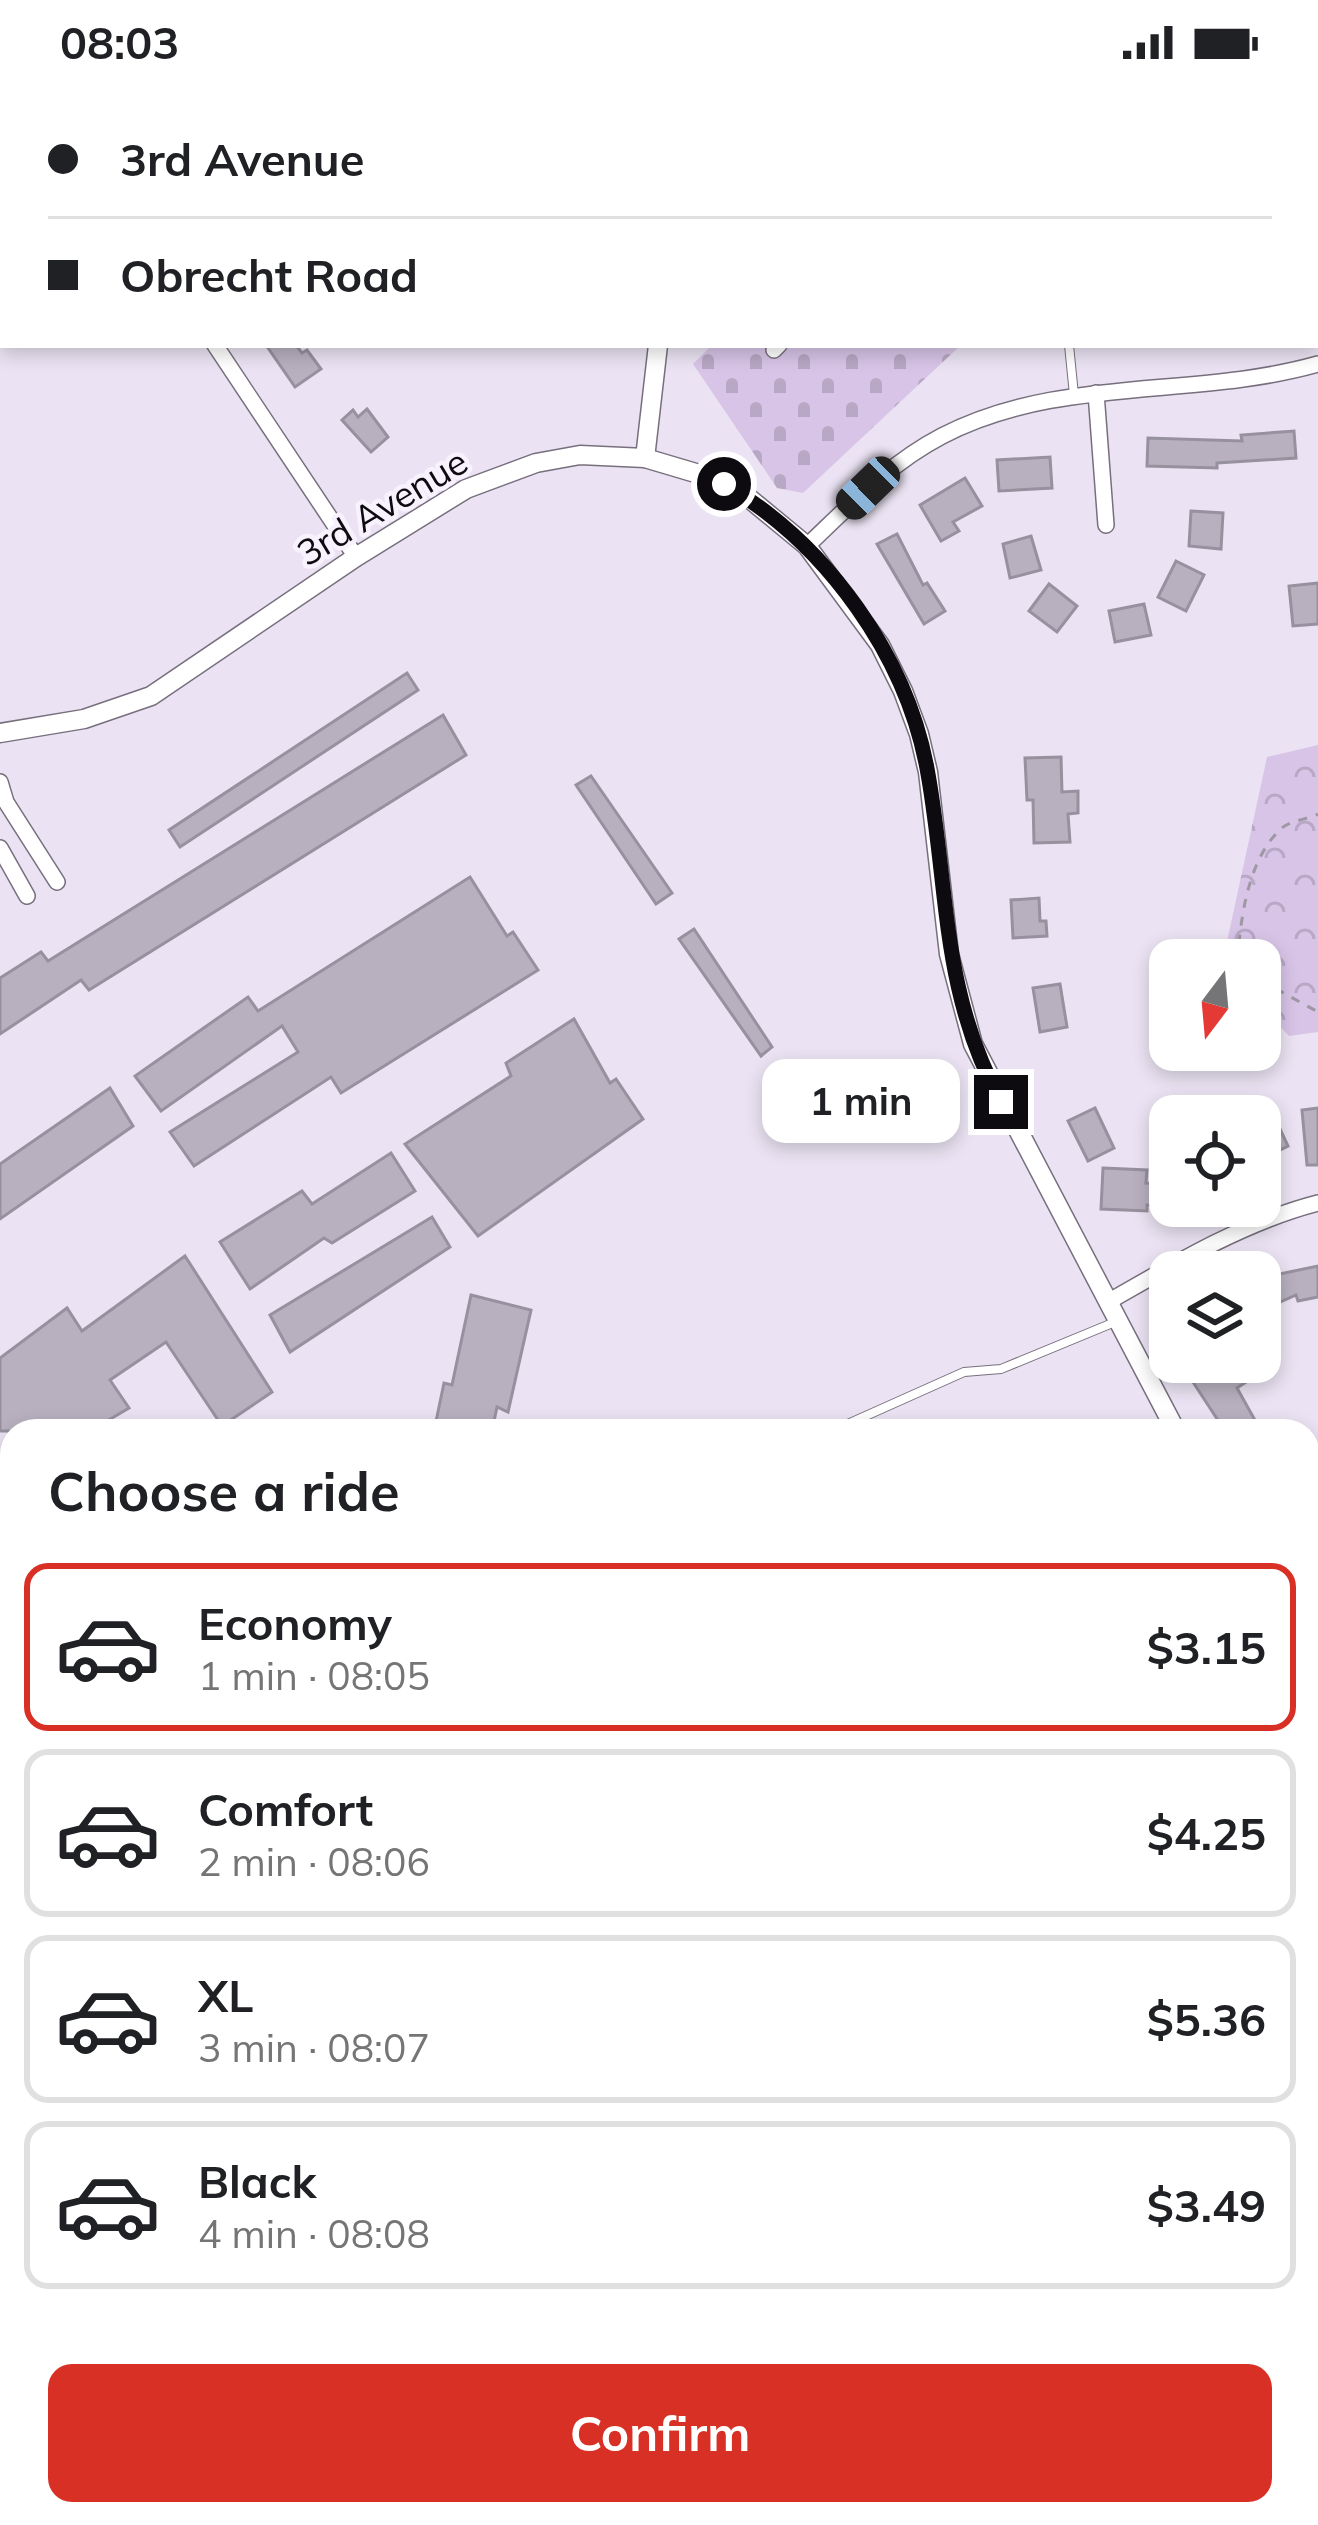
<!DOCTYPE html>
<html lang="en">
<head>
<meta charset="utf-8">
<style>
	:root { --surface:#fff; --page:#f6f6f6; --text:#202124; --muted:#757577; --line:#e0e0e0; --accent:#d93025 }
	body { margin:0; font-family:Mulish,sans-serif; background:var(--page); color:var(--text); height:100vh; display:flex; flex-direction:column; font-size:45px; white-space:nowrap }
	* { box-sizing:border-box; margin:0 }
	p { font-size:39px; color:var(--muted) }
	.icon { flex:none; width:66px; height:66px; fill:none; stroke:currentColor; stroke-width:2; stroke-linecap:round; stroke-linejoin:round }
	.map { position:relative; flex:1; overflow:hidden }
	.panel { position:absolute; left:0px; top:1335px; width:1320px; height:1107px; display:flex; flex-direction:column; background:var(--surface); border-radius:36px 36px 0 0; box-shadow:0 6px 18px #0003 }
	.panel>* { flex:none }
	.top-card { position:absolute; left:0px; top:0px; width:1320px; height:264px; box-shadow:0 6px 18px #0003; display:grid; align-content:center; height:264px; padding:0 48px; background:var(--surface) }
	.needle { width:78px; rotate:196deg }
	.fabs { position:absolute; left:1149px; top:855px; display:grid; gap:24px }
	.fabs a { display:grid; place-items:center; width:132px; height:132px; border-radius:24px; background:var(--surface); box-shadow:0 6px 18px #0003; font-size:60px }
	.end { position:absolute; width:54px; height:54px; margin:-27px; border:15px solid #0e0b10; background:#fff; box-shadow:0 0 0 6px #fff }
	.from { border-radius:50% }
	.bubble { position:absolute; height:84px; border-radius:24px; background:var(--surface); box-shadow:0 6px 18px #0003; font-size:39px; font-weight:700; line-height:84px; text-align:center }
	.car { position:absolute; width:36px; height:72px; margin:-36px -18px; border-radius:15px; box-shadow:0 0 9px 3px #0007; background:linear-gradient(#222 24%,#8ab4d8 0 40%,#222 0 76%,#8ab4d8 0 86%,#222 0) }
	.top-card b { display:flex; align-items:center; gap:42px; height:114px; font-size:45px }
	.top-card b+b { border-top:3px solid var(--line) }
	.top-card i { width:30px; height:30px; background:var(--text) }
	ul { padding:0; list-style:none }
	li { display:flex; align-items:center; gap:36px; height:168px; margin:0 24px 18px; padding:0 24px; border:6px solid var(--line); border-radius:24px }
	li div { flex:1 }
	li b { display:block; font-size:45px }
	li em { font-style:normal; font-weight:700 }
	li.active { border-color:var(--accent) }
	li>.icon { width:108px; height:108px; stroke-width:1.5 }
	h2 { padding:0 48px; font-size:54px; line-height:144px }
	.primary-button { display:flex; gap:24px; margin-top:auto; padding:24px 48px }
	.primary-button a { flex:1; height:138px; border-radius:24px; background:var(--accent); color:#fff; font-size:48px; font-weight:700; line-height:138px; text-align:center }
	.status { display:flex; justify-content:space-between; align-items:center; height:84px; padding:0 60px; background:var(--surface); direction:ltr }
	.status svg { height:33px; fill:currentColor }
	.map>svg:first-child { display:block }
</style>
</head>
<body>
<div class="status"><b>08:03</b><svg viewBox="0 0 49 12"><path d="M0 12V9h3v3zM5 12V6h3v6zM10 12V3h3v9zM15 12V0h3v12zM26 1h20v11H26zM47 4h2v5h-2z"/></svg></div>
<div class="map">
<svg width="1318" height="2441" viewBox="0 0 1318 2441">
	<defs>
		<pattern id="cemetery-stones" width="16" height="16" patternUnits="userSpaceOnUse" patternTransform="scale(3)"><rect width="16" height="16" fill="#d8c4e7"/><path d="M2 7V4a2 2 0 0 1 4 0v3zM10 15v-3a2 2 0 0 1 4 0v3z" fill="#b8a7c5"/></pattern>
		<pattern id="park-crowns" width="20" height="18" patternUnits="userSpaceOnUse" patternTransform="scale(3)"><rect width="20" height="18" fill="#d8c4e7"/><path d="M2 6a3 3 0 1 1 6 0M12 15a3 3 0 1 1 6 0" fill="none" stroke="#b8a7c5"/></pattern>
	</defs>
	<rect width="100%" height="100%" fill="#ebe3f3"/>
	<g fill="url(#cemetery-stones)">
		<polygon points="681,0 1215,0 1213,3"/>
		<polygon points="712,261 961,261 803,409 777,404 693,280"/>
	</g>
	<g fill="url(#park-crowns)">
		<polygon points="1318,661 1318,948 1289,952 1260,921 1260,876 1223,876 1267,673"/>
		<polygon points="1318,1922 1318,2407 1308,2429 1308,1933"/>
		<polygon points="922,2430 1307,2430 1302,2441 916,2441"/>
	</g>
	<g fill="#b8b0bf" stroke="#97909e" stroke-width="3">
		<polygon points="266,261 296,261 302,269 307,266 321,285 295,303"/>
		<polygon points="367,325 388,353 371,368 342,336 353,326 358,333"/>
		<polygon points="1294,347 1296,374 1217,379 1217,384 1147,382 1148,354 1242,357 1241,351"/>
		<polygon points="1050,373 1052,404 999,407 997,376"/>
		<polygon points="965,394 982,422 953,438 959,447 941,457 920,421"/>
		<polygon points="1191,427 1223,429 1221,465 1189,462"/>
		<polygon points="897,450 923,501 927,499 945,527 924,540 877,460"/>
		<polygon points="1031,452 1041,486 1010,494 1003,460"/>
		<polygon points="1176,477 1204,491 1186,527 1158,513"/>
		<polygon points="1318,499 1318,540 1293,542 1289,502"/>
		<polygon points="1049,500 1077,522 1057,548 1029,527"/>
		<polygon points="1144,520 1151,551 1115,558 1109,527"/>
		<polygon points="407,589 418,606 180,763 169,746"/>
		<polygon points="443,631 466,671 89,906 81,896 0,950 0,894 41,868 48,877"/>
		<polygon points="1061,673 1062,708 1078,707 1078,729 1068,730 1070,758 1034,759 1033,716 1027,716 1025,674"/>
		<polygon points="591,692 672,809 656,820 576,701"/>
		<polygon points="470,793 507,852 513,848 538,886 341,1009 331,993 194,1082 170,1048 298,968 282,942 161,1027 135,992 248,913 258,927"/>
		<polygon points="1039,814 1040,837 1046,837 1047,852 1013,854 1011,816"/>
		<polygon points="694,845 772,963 761,972 679,855"/>
		<polygon points="1060,900 1067,943 1040,948 1033,904"/>
		<polygon points="574,935 610,999 616,995 643,1035 478,1152 405,1060 511,992 506,979"/>
		<polygon points="110,1004 133,1042 0,1135 0,1080"/>
		<polygon points="1095,1024 1114,1064 1088,1077 1068,1037"/>
		<polygon points="1318,1024 1318,1081 1307,1081 1302,1026"/>
		<polygon points="1274,1032 1288,1062 1260,1076 1260,1039"/>
		<polygon points="391,1069 415,1107 332,1159 324,1154 250,1205 220,1158 302,1107 312,1120"/>
		<polygon points="1103,1084 1147,1086 1146,1099 1162,1100 1162,1121 1147,1121 1147,1127 1101,1125"/>
		<polygon points="432,1133 450,1163 290,1268 270,1231"/>
		<polygon points="185,1172 272,1308 222,1342 166,1258 110,1296 129,1324 107,1337 113,1347 0,1347 0,1274 67,1224 82,1247"/>
		<polygon points="1318,1182 1318,1213 1298,1217 1296,1211 1260,1227 1260,1194"/>
		<polygon points="471,1211 531,1226 508,1328 497,1323 492,1347 434,1347 444,1299 452,1301"/>
		<polygon points="1216,1279 1224,1293 1240,1283 1249,1296 1237,1304 1261,1347 1225,1347 1191,1295"/>
	</g>
	<g fill="none" stroke-linecap="round" stroke-linejoin="round">
		<defs>
			<g id="service">
				<polyline points="360,0 362,3"/>
				<polyline points="681,0 682,3"/>
				<polyline points="1069,261 1074,311"/>
				<polyline points="342,1343 344,1347"/>
				<polyline points="832,1347 964,1288 1001,1285 1115,1238"/>
				<polyline points="1308,2039 1318,2023"/>
				<polyline points="1308,2195 1318,2196"/>
			</g>
			<g id="minor">
				<polyline points="34,0 36,3"/>
				<polyline points="891,0 895,3"/>
				<polyline points="566,3 577,0"/>
				<polyline points="215,261 356,473"/>
				<polyline points="774,266 779,261"/>
				<polyline points="1096,309 1106,441"/>
				<path d="M807,462C849,422 890,379 942,352C1059,291 1195,315 1318,280"/>
				<polyline points="0,698 6,718 57,798"/>
				<polyline points="0,764 27,812"/>
				<path d="M1108,1218C1174,1180 1244,1138 1318,1119"/>
			</g>
			<g id="tertiary">
				<polyline points="512,0 515,3"/>
				<polyline points="645,374 658,261"/>
				<polyline points="0,649 84,635 151,612 356,473 466,405 536,379 580,371 645,374 699,390 750,415 807,462 880,561 903,607 919,650 928,688 949,870 973,960 1176,1347"/>
				<polyline points="1308,1590 1318,1613"/>
			</g>
		</defs>
		<use href="#service" stroke="#776f7d" stroke-width="10"/>
		<use href="#minor" stroke="#776f7d" stroke-width="18"/>
		<use href="#tertiary" stroke="#776f7d" stroke-width="21"/>
		<g stroke="#9e97a4" stroke-width="3" stroke-dasharray="9 9" stroke-linecap="butt">
			<path d="M1242,876L1238,871C1241,831 1249,773 1282,744C1290,737 1308,735 1318,730"/>
			<polyline points="1260,896 1318,928"/>
			<polyline points="0,1790 12,1781"/>
			<polyline points="0,1981 12,1969"/>
			<polyline points="0,2122 12,2134"/>
			<polyline points="0,2364 12,2361"/>
			<polyline points="187,2430 195,2441"/>
			<polyline points="395,2430 414,2441"/>
			<polyline points="451,2430 456,2441"/>
			<polyline points="609,2441 612,2430"/>
		</g>
		<use href="#service" stroke="#fff" stroke-width="8"/>
		<use href="#minor" stroke="#fff" stroke-width="15"/>
		<use href="#tertiary" stroke="#fff" stroke-width="18"/>
	</g>
	<g fill="none" stroke-linecap="round" stroke-linejoin="round">
		<path stroke="#0e0b10" stroke-width="15" d="M724,400C827,460 908,573 928,690C949,808 941,908 1001,1018"/>
	</g>
	<g text-anchor="middle" stroke-width="9" stroke-linejoin="round" paint-order="stroke">
		<g font-size="36" fill="#0e0b10" stroke="#f8f1fe">
			<text transform="translate(382 423) rotate(-31)" y="13">3rd Avenue</text>
		</g>
	</g>
</svg>
<div class="fabs">
<a><svg class="needle" viewBox="-14 -14 28 28"><path d="M0-13l5 13h-10z" fill="#e53935"/><path d="M0 13l5-13h-10z" fill="#757577"/></svg></a>
<a><svg class="icon" aria-label="locate" viewBox="0 0 24 24"><circle cx="12" cy="12" r="6"/><path d="M12 2v4M12 18v4M2 12h4M18 12h4"/></svg></a>
<a><svg class="icon" aria-label="layers" viewBox="0 0 24 24"><path d="M12 4l9 5-9 5-9-5zM3 14l9 5 9-5"/></svg></a>
</div>
<i class="end from" style="left:724px;top:400px"></i>
<i class="end" style="left:1001px;top:1018px"></i>
<div class="bubble" style="left:762px;top:975px;width:198px">1 min</div>
<i class="car" style="left:868px;top:404px;rotate:226deg"></i>
<div class="top-card">
<b><i class="from"></i>3rd Avenue</b>
<b><i></i>Obrecht Road</b>
</div>
<section class="panel">
<h2>Choose a ride</h2>
<ul>
<li class="active"><svg class="icon" aria-label="car" viewBox="0 0 24 24"><path d="M5 17H2v-5l4-1 3-4h7l3 4 3 1v5h-3M9 17h6M6 11h13"/><circle cx="7" cy="17" r="2"/><circle cx="17" cy="17" r="2"/></svg><div><b>Economy</b><p>1 min · 08:05</p></div><em>$3.15</em></li>
<li><svg class="icon" aria-label="car" viewBox="0 0 24 24"><path d="M5 17H2v-5l4-1 3-4h7l3 4 3 1v5h-3M9 17h6M6 11h13"/><circle cx="7" cy="17" r="2"/><circle cx="17" cy="17" r="2"/></svg><div><b>Comfort</b><p>2 min · 08:06</p></div><em>$4.25</em></li>
<li><svg class="icon" aria-label="car" viewBox="0 0 24 24"><path d="M5 17H2v-5l4-1 3-4h7l3 4 3 1v5h-3M9 17h6M6 11h13"/><circle cx="7" cy="17" r="2"/><circle cx="17" cy="17" r="2"/></svg><div><b>XL</b><p>3 min · 08:07</p></div><em>$5.36</em></li>
<li><svg class="icon" aria-label="car" viewBox="0 0 24 24"><path d="M5 17H2v-5l4-1 3-4h7l3 4 3 1v5h-3M9 17h6M6 11h13"/><circle cx="7" cy="17" r="2"/><circle cx="17" cy="17" r="2"/></svg><div><b>Black</b><p>4 min · 08:08</p></div><em>$3.49</em></li>
</ul>
<div class="primary-button"><a>Confirm</a></div>
</section>
</div>
</body>
</html>
